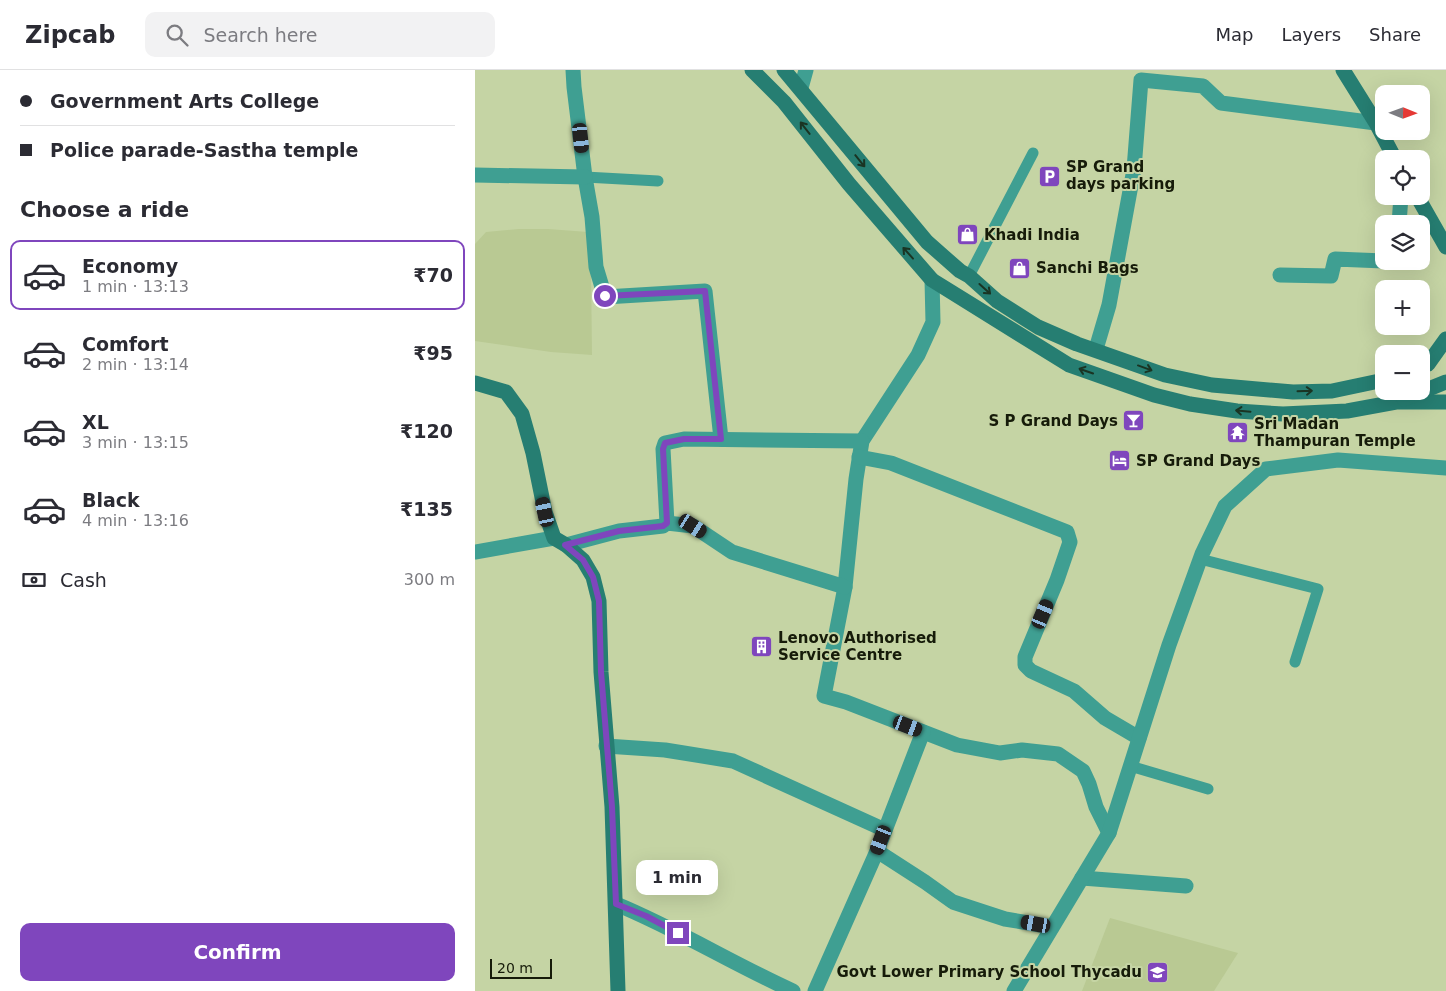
<!DOCTYPE html>
<html lang="en">
<head>
<meta charset="utf-8">
<style>
	:root { --surface:#fff; --page:#f2f2f3; --text:#2b2b33; --muted:#7c7c81; --line:#e1e1e2; --accent:#7f46bd }
	body { margin:0; font-family:"DejaVu Sans",sans-serif; background:var(--page); color:var(--text); height:100vh; display:flex; flex-direction:column; font-size:19px; white-space:nowrap }
	* { box-sizing:border-box; margin:0 }
	p { font-size:16px; color:var(--muted) }
	.icon { flex:none; width:28px; height:28px; fill:none; stroke:currentColor; stroke-width:2; stroke-linecap:round; stroke-linejoin:round }
	.map { position:relative; flex:1; overflow:hidden }
	.details { display:flex; flex-direction:column; background:var(--surface); width:475px }
	.details>* { flex:none }
	.guide { display:grid; align-content:center; height:110px; padding:0 20px; background:var(--surface) }
	.needle { width:32px; rotate:91deg }
	.tools { position:absolute; left:900px; top:15px; display:grid; gap:10px }
	.tools a { display:grid; place-items:center; width:55px; height:55px; border-radius:10px; background:var(--surface); box-shadow:0 5px 20px #0002; font-size:25px }
	.scale { position:absolute; left:15px; bottom:12px; width:62px; box-sizing:border-box; padding-left:5px; border:2px solid #161b09; border-top:0; font-size:14px; line-height:18px; white-space:nowrap; color:#161b09; -webkit-text-stroke:4px #c5d4a4; paint-order:stroke }
	.end { position:absolute; width:22px; height:22px; margin:-11px; border:6px solid #7f46bd; background:#fff; box-shadow:0 0 0 2px #fff }
	.from { border-radius:50% }
	.bubble { position:absolute; height:35px; border-radius:10px; background:var(--surface); box-shadow:0 5px 20px #0002; font-size:16px; font-weight:700; line-height:35px; text-align:center }
	.car { position:absolute; width:15px; height:30px; margin:-15px -8px; border-radius:6px; box-shadow:0 0 4px 1px #0007; background:linear-gradient(#222 24%,#8ab4d8 0 40%,#222 0 76%,#8ab4d8 0 86%,#222 0) }
	.guide b { display:flex; align-items:center; gap:18px; height:48px; font-size:19px }
	.guide b+b { border-top:1px solid var(--line) }
	.guide i { width:12px; height:12px; background:var(--text) }
	ul { padding:0; list-style:none }
	li { display:flex; align-items:center; gap:15px; height:70px; margin:0 10px 8px; padding:0 10px; border:2px solid transparent; border-radius:10px }
	li div { flex:1 }
	li b { display:block; font-size:19px }
	li em { font-style:normal; font-weight:700 }
	li.selected { border-color:var(--accent) }
	li>.icon { width:45px; height:45px; stroke-width:1.5 }
	h2 { padding:0 20px; font-size:22px; line-height:60px }
	.pay { display:flex; align-items:center; gap:12px; height:55px; padding:0 20px; font-size:19px }
	.pay p { margin-inline-start:auto }
	.primary-button { display:flex; gap:10px; margin-top:auto; padding:10px 20px }
	.primary-button a { flex:1; height:58px; border-radius:10px; background:var(--accent); color:#fff; font-size:20px; font-weight:700; line-height:58px; text-align:center }
	header { display:flex; align-items:center; gap:30px; box-sizing:border-box; height:70px; padding:0 25px; background:var(--surface); border-bottom:1px solid var(--line) }
	header strong { font-size:24px }
	nav { display:flex; gap:28px; margin-inline-start:auto; font-size:18px }
	.search { width:350px; height:45px; background:var(--page); display:flex; align-items:center; gap:12px; box-sizing:border-box; padding:0 18px; border-radius:10px; color:var(--muted); font-size:19px }
	main { display:flex; flex:1; min-height:0 }
	.map>svg:first-child { display:block }
</style>
</head>
<body>
<header>
<strong>Zipcab</strong>
<div class="search"><svg class="icon" aria-label="search" viewBox="0 0 24 24"><circle cx="10" cy="10" r="6"/><path d="M15 15l6 6"/></svg>Search here</div>
<nav><a>Map</a><a>Layers</a><a>Share</a></nav>
</header>
<main>
<section class="details">
<div class="guide">
<b><i class="from"></i>Government Arts College</b>
<b><i></i>Police parade-Sastha temple</b>
</div>
<h2>Choose a ride</h2>
<ul>
<li class="selected"><svg class="icon" aria-label="car" viewBox="0 0 24 24"><path d="M5 17H2v-5l4-1 3-4h7l3 4 3 1v5h-3M9 17h6M6 11h13"/><circle cx="7" cy="17" r="2"/><circle cx="17" cy="17" r="2"/></svg><div><b>Economy</b><p>1 min · 13:13</p></div><em>₹70</em></li>
<li><svg class="icon" aria-label="car" viewBox="0 0 24 24"><path d="M5 17H2v-5l4-1 3-4h7l3 4 3 1v5h-3M9 17h6M6 11h13"/><circle cx="7" cy="17" r="2"/><circle cx="17" cy="17" r="2"/></svg><div><b>Comfort</b><p>2 min · 13:14</p></div><em>₹95</em></li>
<li><svg class="icon" aria-label="car" viewBox="0 0 24 24"><path d="M5 17H2v-5l4-1 3-4h7l3 4 3 1v5h-3M9 17h6M6 11h13"/><circle cx="7" cy="17" r="2"/><circle cx="17" cy="17" r="2"/></svg><div><b>XL</b><p>3 min · 13:15</p></div><em>₹120</em></li>
<li><svg class="icon" aria-label="car" viewBox="0 0 24 24"><path d="M5 17H2v-5l4-1 3-4h7l3 4 3 1v5h-3M9 17h6M6 11h13"/><circle cx="7" cy="17" r="2"/><circle cx="17" cy="17" r="2"/></svg><div><b>Black</b><p>4 min · 13:16</p></div><em>₹135</em></li>
</ul>
<div class="pay"><svg class="icon" aria-label="cash" viewBox="0 0 24 24"><path d="M3 7h18v10H3z"/><circle cx="12" cy="12" r="2"/></svg>Cash<p>300 m</p></div>
<div class="primary-button"><a>Confirm</a></div>
</section>
<div class="map">
<svg width="971" height="921" viewBox="0 0 971 921">
	<rect width="100%" height="100%" fill="#c5d4a4"/>
	<g fill="#b9c993">
		<polygon points="44,159 73,159 113,162 116,199 117,285 76,282 0,271 0,174 11,162"/>
		<polygon points="635,848 763,883 739,921 607,921"/>
	</g>
	<g fill="none" stroke-linecap="round" stroke-linejoin="round">
		<g stroke="#3f9f92" stroke-width="11">
			<polyline points="110,107 183,111"/>
			<polyline points="494,206 558,83"/>
			<polyline points="725,489 843,519 820,592"/>
			<polyline points="655,696 733,719"/>
		</g>
		<g stroke="#3f9f92" stroke-width="15">
			<polyline points="98,0 99,17 110,107 117,147 121,197 130,227 230,221 246,369"/>
			<polyline points="326,18 331,0"/>
			<polyline points="0,105 110,107"/>
			<polyline points="924,154 926,126"/>
			<polyline points="805,205 856,206 860,189 909,191"/>
			<polyline points="457,210 458,252 443,285 387,371 381,409 370,517 349,626 371,632 482,675 525,683 547,680 583,684 608,701 614,714 621,737 634,763"/>
			<polyline points="621,279 634,235 659,99 666,10 728,16 746,33 901,53"/>
			<polyline points="384,387 416,393 592,462 595,472 582,510 550,587 550,595 556,601 599,621 630,648 664,668"/>
			<polyline points="192,453 188,379 190,373 209,369 387,371"/>
			<polyline points="91,475 144,461 188,456 192,453 218,456 257,482 370,517"/>
			<polyline points="0,482 79,468"/>
			<polyline points="131,676 190,680 258,691 410,760"/>
			<polyline points="402,781 450,812 478,832 530,849 577,857"/>
			<polyline points="607,808 711,816"/>
			<path d="M141,834C202,859 258,894 318,921"/>
			<polyline points="340,921 402,781 448,662"/>
			<polyline points="539,921 634,763 694,575 727,484 750,436 791,399 863,390 971,398"/>
		</g>
		<g stroke="#267e72" stroke-width="15">
			<polyline points="277,0 309,32 374,114 457,210 594,295 679,325 715,334 762,341 808,344 872,341 921,332 971,332"/>
			<polyline points="309,0 452,172 485,201 494,206 522,231 563,257 602,274 690,305 737,315 818,322 857,321 909,310"/>
			<polyline points="868,0 901,53 920,89"/>
			<polyline points="942,126 971,177"/>
			<polyline points="953,294 971,269"/>
			<polyline points="0,313 31,322 47,344 58,383 70,442 79,468 91,475 108,490 118,507 124,531 126,602 137,737 143,921"/>
			<polyline points="929,329 971,312"/>
		</g>
	</g>
	<defs><path id="oneway-shaft" d="M-6 0H5M1.5-3L5.5 0L1.5 3" fill="none" stroke-width="1.6" stroke-linecap="round" stroke-linejoin="round" transform="scale(1.25)"/></defs>
	<g stroke="#1a3423">
		<use href="#oneway-shaft" transform="translate(330 58) rotate(-128)"/>
		<use href="#oneway-shaft" transform="translate(385 91) rotate(51)"/>
		<use href="#oneway-shaft" transform="translate(433 183) rotate(-132)"/>
		<use href="#oneway-shaft" transform="translate(510 219) rotate(42)"/>
		<use href="#oneway-shaft" transform="translate(670 298) rotate(20)"/>
		<use href="#oneway-shaft" transform="translate(611 301) rotate(-161)"/>
		<use href="#oneway-shaft" transform="translate(830 321) rotate(-2)"/>
		<use href="#oneway-shaft" transform="translate(768 341) rotate(-175)"/>
	</g>
	<g fill="none" stroke-linecap="round" stroke-linejoin="round">
		<polyline stroke="#7f46bd" stroke-width="6" points="130,226 230,221 246,369 209,369 190,373 188,379 192,453 188,456 144,461 90,475 108,490 118,507 124,531 126,602 137,737 141,834 171,846 203,863"/>
	</g>
	<defs>
		<symbol id="parking-square" viewBox="-11 -11 22 22"><rect x="-9" y="-9" width="18" height="18" rx="4" fill="#7f46bd" stroke="#c5d4a4"/><path d="M-3.5-5.5H1a3.5 3.5 0 0 1 0 7H-1V5.5H-3.5ZM-1-3.4V-.6H.8a1.4 1.4 0 0 0 0-2.8Z" fill="#fff"/></symbol>
		<symbol id="shop-square" viewBox="-11 -11 22 22"><rect x="-9" y="-9" width="18" height="18" rx="4" fill="#7f46bd" stroke="#c5d4a4"/><path d="M-5-2.5h2.3a2.7 3.5 0 0 1 5.4 0H5L5.5 6h-11ZM-1.5-2.5h3a1.5 2.3 0 0 0-3 0Z" fill="#fff"/></symbol>
		<symbol id="bar-square" viewBox="-11 -11 22 22"><rect x="-9" y="-9" width="18" height="18" rx="4" fill="#7f46bd" stroke="#c5d4a4"/><path d="M-6-5H6L.8 .8V4.5H3.5V6h-7V4.5H-.8V.8Z" fill="#fff"/></symbol>
		<symbol id="temple-square" viewBox="-11 -11 22 22"><rect x="-9" y="-9" width="18" height="18" rx="4" fill="#7f46bd" stroke="#c5d4a4"/><path d="M0-6L5-2H3V0L6.5 2.5H4V6H1.5V3h-3V6H-4V2.5H-6.5L-3 0V-2H-5Z" fill="#fff"/></symbol>
		<symbol id="hotel-square" viewBox="-11 -11 22 22"><rect x="-9" y="-9" width="18" height="18" rx="4" fill="#7f46bd" stroke="#c5d4a4"/><path d="M-6-4.5h1.5V1H6V5H4.5V3h-9V5H-6ZM-4 0a1.8 1.8 0 1 1 3.6 0ZM.5 0V-2.5h3Q6-2.5 6 0Z" fill="#fff"/></symbol>
		<symbol id="building-square" viewBox="-11 -11 22 22"><rect x="-9" y="-9" width="18" height="18" rx="4" fill="#7f46bd" stroke="#c5d4a4"/><path d="M-4-6H4V6H1V3H-1V6H-4ZM-2.5-4.3h1.7v1.8h-1.7ZM.8-4.3h1.7v1.8H.8ZM-2.5-1h1.7V.8h-1.7ZM.8-1h1.7V.8H.8Z" fill="#fff"/></symbol>
		<symbol id="school-square" viewBox="-11 -11 22 22"><rect x="-9" y="-9" width="18" height="18" rx="4" fill="#7f46bd" stroke="#c5d4a4"/><path d="M0-5L7-2L0 1L-7-2ZM-4 1L0 2.5L4 1V4Q0 6-4 4Z" fill="#fff"/></symbol>
	</defs>
	<g fill-rule="evenodd">
		<use href="#parking-square" x="562" y="94" width="25" height="25"/>
		<use href="#shop-square" x="480" y="152" width="25" height="25"/>
		<use href="#shop-square" x="532" y="186" width="25" height="25"/>
		<use href="#bar-square" x="646" y="338" width="25" height="25"/>
		<use href="#temple-square" x="750" y="350" width="25" height="25"/>
		<use href="#hotel-square" x="632" y="378" width="25" height="25"/>
		<use href="#building-square" x="274" y="564" width="25" height="25"/>
		<use href="#school-square" x="670" y="890" width="25" height="25"/>
	</g>
	<g text-anchor="middle" stroke-width="4" stroke-linejoin="round" paint-order="stroke">
		<g font-size="15" font-weight="bold" fill="#161b09" stroke="#c5d4a4" text-anchor="start">
			<text x="591" y="102">SP Grand<tspan x="591" dy="17">days parking</tspan></text>
			<text x="509" y="170">Khadi India</text>
			<text x="561" y="203">Sanchi Bags</text>
			<text x="643" y="356" text-anchor="end">S P Grand Days</text>
			<text x="779" y="359">Sri Madan<tspan x="779" dy="17">Thampuran Temple</tspan></text>
			<text x="661" y="396">SP Grand Days</text>
			<text x="303" y="573">Lenovo Authorised<tspan x="303" dy="17">Service Centre</tspan></text>
			<text x="667" y="907" text-anchor="end">Govt Lower Primary School Thycadu</text>
		</g>
	</g>
</svg>
<div class="tools">
<a><svg class="needle" viewBox="-14 -14 28 28"><path d="M0-13l5 13h-10z" fill="#e53935"/><path d="M0 13l5-13h-10z" fill="#7c7c81"/></svg></a>
<a><svg class="icon" aria-label="locate" viewBox="0 0 24 24"><circle cx="12" cy="12" r="6"/><path d="M12 2v4M12 18v4M2 12h4M18 12h4"/></svg></a>
<a><svg class="icon" aria-label="layers" viewBox="0 0 24 24"><path d="M12 4l9 5-9 5-9-5zM3 14l9 5 9-5"/></svg></a>
<a>+</a>
<a>−</a>
</div>
<div class="scale">20 m</div>
<i class="end from" style="left:130px;top:226px"></i>
<i class="end" style="left:203px;top:863px"></i>
<div class="bubble" style="left:161px;top:790px;width:82px">1 min</div>
<i class="car" style="left:106px;top:68px;rotate:174deg"></i>
<i class="car" style="left:70px;top:442px;rotate:348deg"></i>
<i class="car" style="left:218px;top:456px;rotate:123deg"></i>
<i class="car" style="left:568px;top:544px;rotate:23deg"></i>
<i class="car" style="left:433px;top:656px;rotate:111deg"></i>
<i class="car" style="left:406px;top:770px;rotate:201deg"></i>
<i class="car" style="left:561px;top:854px;rotate:280deg"></i>
</div>
</main>
</body>
</html>
